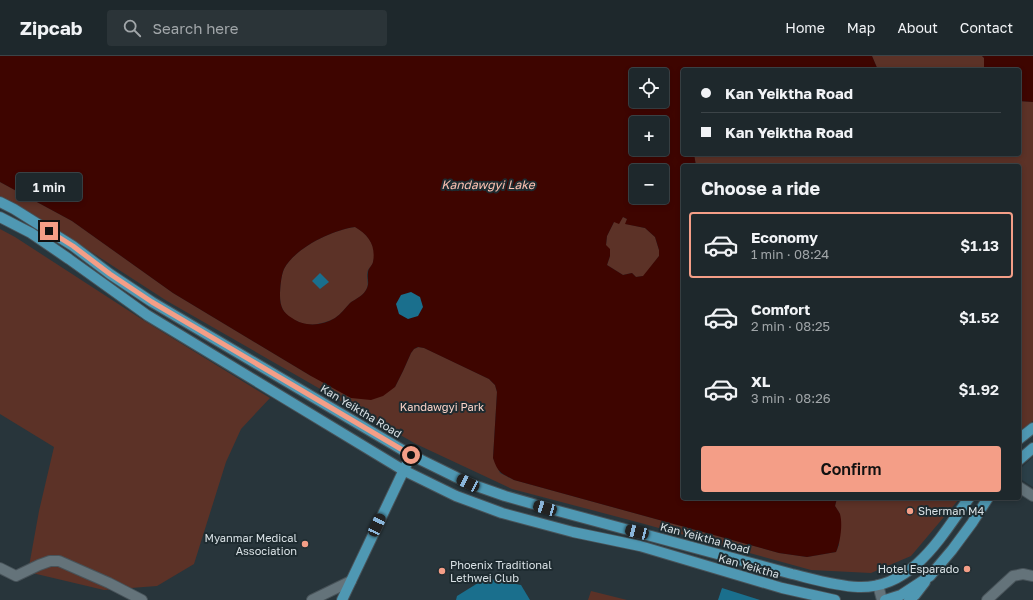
<!DOCTYPE html>
<html lang="en">
<head>
<meta charset="utf-8">
<style>
	:root { --surface:#1e282c; --page:#2b3438; --text:#f1f3f6; --muted:#a1a6a9; --line:#3c4448; --accent:#f49e87 }
	body { margin:0; font-family:"Golos Text",sans-serif; background:var(--page); color:var(--text); height:100vh; display:flex; flex-direction:column; font-size:15px; white-space:nowrap }
	* { box-sizing:border-box; margin:0 }
	p { font-size:13px; color:var(--muted) }
	.icon { flex:none; width:22px; height:22px; fill:none; stroke:currentColor; stroke-width:2; stroke-linecap:round; stroke-linejoin:round }
	.map { position:relative; flex:1; overflow:hidden }
	.sheet { position:absolute; left:681px; top:108px; width:340px; height:336px; display:flex; flex-direction:column; background:var(--surface); border-radius:4px; box-shadow:0 2px 6px #0003,0 0 0 1px var(--line) }
	.sheet>* { flex:none }
	.hud { position:absolute; left:681px; top:12px; width:340px; height:88px; border-radius:4px; box-shadow:0 2px 6px #0003,0 0 0 1px var(--line); display:grid; align-content:center; height:88px; padding:0 20px; background:var(--surface) }
	.fabs { position:absolute; left:629px; top:12px; display:grid; gap:8px }
	.fabs a { display:grid; place-items:center; width:40px; height:40px; border-radius:4px; background:var(--surface); box-shadow:0 2px 6px #0003,0 0 0 1px var(--line); font-size:20px }
	.end { position:absolute; width:18px; height:18px; margin:-9px; border:5px solid #f49e87; background:#111; box-shadow:0 0 0 2px #111 }
	.from { border-radius:50% }
	.bubble { position:absolute; height:28px; border-radius:4px; background:var(--surface); box-shadow:0 2px 6px #0003,0 0 0 1px var(--line); font-size:13px; font-weight:600; line-height:28px; text-align:center }
	.car { position:absolute; width:12px; height:24px; margin:-12px -6px; border-radius:5px; box-shadow:0 0 3px 1px #0007; background:linear-gradient(#222 24%,#8ab4d8 0 40%,#222 0 76%,#8ab4d8 0 86%,#222 0) }
	.hud b { display:flex; align-items:center; gap:14px; height:38px; font-size:15px }
	.hud b+b { border-top:1px solid var(--line) }
	.hud i { width:10px; height:10px; background:var(--text) }
	ul { padding:0; list-style:none }
	li { display:flex; align-items:center; gap:12px; height:66px; margin:0 8px 6px; padding:0 12px; border:2px solid transparent; border-radius:4px }
	li div { flex:1 }
	li b { display:block; font-size:15px }
	li em { font-style:normal; font-weight:600 }
	li.active { border-color:var(--accent) }
	li>.icon { width:36px; height:36px; stroke-width:1.5 }
	h2 { padding:0 20px; font-size:18px; line-height:48px }
	.cta { display:flex; gap:8px; margin-top:auto; padding:8px 20px }
	.cta a { flex:1; height:46px; border-radius:4px; background:var(--accent); color:#111; font-size:16px; font-weight:600; line-height:46px; text-align:center }
	header { display:flex; align-items:center; gap:24px; box-sizing:border-box; height:56px; padding:0 20px; background:var(--surface); border-bottom:1px solid var(--line) }
	header strong { font-size:19px }
	nav { display:flex; gap:22px; margin-inline-start:auto; font-size:14px }
	.search { width:280px; height:36px; background:var(--page); display:flex; align-items:center; gap:10px; box-sizing:border-box; padding:0 14px; border-radius:4px; color:var(--muted); font-size:15px }
	.map>svg:first-child { display:block }
</style>
</head>
<body>
<header>
<strong>Zipcab</strong>
<div class="search"><svg class="icon" aria-label="search" viewBox="0 0 24 24"><circle cx="10" cy="10" r="6"/><path d="M15 15l6 6"/></svg>Search here</div>
<nav><a>Home</a><a>Map</a><a>About</a><a>Contact</a></nav>
</header>
<div class="map">
<svg width="1033" height="544" viewBox="0 0 1033 544">
	<rect width="100%" height="100%" fill="#28353b"/>
	<polygon fill="#2b3f48" points="1033,401 1033,431 1019,422 1019,414"/>
	<g fill="#5c3227">
		<polygon points="872,0 982,0 984,2 984,14 878,14"/>
		<polygon points="1019,45 1033,46 1033,365 1019,375 1019,110 696,110 694,98 1019,98"/>
		<polygon points="0,126 72,165 173,237 311,320 395,331 403,315 411,297 414,293 419,291 424,292 435,297 489,323 495,329 497,336 493,402 500,417 514,424 779,497 807,501 836,496 839,489 840,458 835,450 837,442 960,442 911,500 871,517 811,514 637,466 512,433 416,388 167,245 31,157 0,140"/>
		<polygon points="623,161 627,163 626,168 645,172 655,181 659,194 659,200 644,220 636,221 632,217 623,219 607,209 610,200 606,189 607,180 614,166"/>
		<path d="M355,171C369,178 379,194 372,209C371,210 369,212 368,214C365,221 370,227 366,234C363,240 355,243 350,247C345,252 341,258 335,262C328,266 314,270 306,268C302,268 298,265 294,264C284,259 280,251 280,240C280,232 281,220 284,213C295,192 332,174 355,171Z"/>
		<polygon points="0,173 15,181 143,264 270,342 241,373 226,406 194,508 157,530 104,534 28,516 39,455 54,391 0,358"/>
		<polygon points="591,535 627,544 588,544"/>
	</g>
	<g fill="#3e0500" fill-rule="evenodd">
		<path d="M0,0H872L878,14H683V98H694L696,110H683V442H837L835,450C837,453 839,456 840,458C843,469 840,487 836,496L807,501L779,497L514,424C501,417 498,417 493,402L497,336L495,329L489,323L424,292L418,291L414,293L411,297L403,315L395,331L383,340L371,344L351,342L311,320L173,237L72,165L0,126ZM636,19H662V45H636ZM636,67H662V93H636ZM636,115H662V141H636ZM623,161L627,163L625,168L645,172L655,181L659,194V200L643,220L636,221L632,217L623,219L607,209L610,200V193L606,189L607,180L614,166L619,168ZM355,171C369,179 376,190 373,206C372,210 368,212 368,217C367,223 370,228 366,234C363,240 355,243 350,247C345,252 341,258 335,262C322,270 304,271 292,262C283,257 280,250 280,240C280,232 281,220 284,213C295,192 332,174 355,171Z"/>
		<polygon points="982,0 1033,0 1033,46 1019,45 1019,14 984,14 984,2"/>
	</g>
	<g fill="#1a6f8d">
		<polygon points="320,217 329,226 320,233 312,225"/>
		<polygon points="411,236 420,241 423,251 418,260 408,263 399,258 396,248 401,239"/>
		<polygon points="486,522 521,529 530,544 456,544 457,540"/>
		<polygon points="722,532 760,544 718,544"/>
	</g>
	<g fill="none" stroke-linecap="round" stroke-linejoin="round">
		<defs>
			<g id="minor">
				<polyline points="1019,431 1033,440"/>
				<polyline points="0,512 16,520 39,509 50,505 59,505 109,527 142,544"/>
				<polyline points="878,529 882,544"/>
				<polyline points="312,544 351,525"/>
				<polyline points="987,544 1013,520 1023,518 1033,520"/>
			</g>
			<g id="major">
				<path d="M0,146L14,153L73,190L110,218L152,246L411,399L468,427L505,440L558,455L792,518C813,523 836,530 858,531C912,533 941,481 969,442"/>
				<polyline points="0,161 31,177 69,203 147,259 403,414 456,440 502,457 573,476 640,490 782,532 835,544"/>
				<polyline points="1019,383 1033,372"/>
				<polyline points="1019,404 1033,392"/>
				<polyline points="342,544 411,399"/>
				<polyline points="885,544 901,539 930,520 952,494 972,467 988,442"/>
				<polyline points="909,544 915,539 925,526"/>
			</g>
		</defs>
		<use href="#minor" stroke="#485359" stroke-width="12"/>
		<use href="#major" stroke="#485359" stroke-width="12"/>
		<use href="#minor" stroke="#64737a" stroke-width="10"/>
		<use href="#major" stroke="#4f98b3" stroke-width="10"/>
	</g>
	<g fill="none" stroke-linecap="round" stroke-linejoin="round">
		<polyline stroke="#f49e87" stroke-width="5" points="49,175 73,190 110,218 152,246 411,399"/>
	</g>
	<g fill="#f49e87" stroke="#1e2b30" stroke-width="1.5">
		<circle cx="910" cy="455" r="4"/>
		<circle cx="305" cy="488" r="4"/>
		<circle cx="967" cy="513" r="4"/>
		<circle cx="442" cy="515" r="4"/>
	</g>
	<g text-anchor="middle" stroke-width="4" stroke-linejoin="round" paint-order="stroke">
		<g font-size="11" fill="#fbd3c8" stroke="#1e2b30">
			<text x="442" y="355">Kandawgyi Park</text>
		</g>
		<g font-size="11" fill="#d9e1e5" stroke="#1e2b30">
			<text transform="translate(361 355) rotate(31)" y="4">Kan Yeiktha Road</text>
			<text transform="translate(705 482) rotate(15)" y="4">Kan Yeiktha Road</text>
			<text transform="translate(749 510) rotate(16)" y="4">Kan Yeiktha</text>
		</g>
		<g font-size="11" fill="#d9e1e5" stroke="#1e2b30" text-anchor="start">
			<text x="918" y="459">Sherman M4</text>
			<text x="297" y="486" text-anchor="end">Myanmar Medical<tspan x="297" dy="13">Association</tspan></text>
			<text x="450" y="513">Phoenix Traditional<tspan x="450" dy="13">Lethwei Club</tspan></text>
			<text x="959" y="517" text-anchor="end">Hotel Esparado</text>
		</g>
		<g font-size="12" font-style="italic" fill="#fcc1b1" stroke="#1e2b30">
			<text x="488" y="133">Kandawgyi Lake</text>
		</g>
	</g>
</svg>
<div class="fabs">
<a><svg class="icon" aria-label="locate" viewBox="0 0 24 24"><circle cx="12" cy="12" r="6"/><path d="M12 2v4M12 18v4M2 12h4M18 12h4"/></svg></a>
<a>+</a>
<a>−</a>
</div>
<i class="end from" style="left:411px;top:399px"></i>
<i class="end" style="left:49px;top:175px"></i>
<div class="bubble" style="left:16px;top:117px;width:66px">1 min</div>
<i class="car" style="left:468px;top:427px;rotate:296deg"></i>
<i class="car" style="left:545px;top:452px;rotate:286deg"></i>
<i class="car" style="left:377px;top:469px;rotate:25deg"></i>
<i class="car" style="left:637px;top:476px;rotate:284deg"></i>
<div class="hud">
<b><i class="from"></i>Kan Yeiktha Road</b>
<b><i></i>Kan Yeiktha Road</b>
</div>
<section class="sheet">
<h2>Choose a ride</h2>
<ul>
<li class="active"><svg class="icon" aria-label="car" viewBox="0 0 24 24"><path d="M5 17H2v-5l4-1 3-4h7l3 4 3 1v5h-3M9 17h6M6 11h13"/><circle cx="7" cy="17" r="2"/><circle cx="17" cy="17" r="2"/></svg><div><b>Economy</b><p>1 min · 08:24</p></div><em>$1.13</em></li>
<li><svg class="icon" aria-label="car" viewBox="0 0 24 24"><path d="M5 17H2v-5l4-1 3-4h7l3 4 3 1v5h-3M9 17h6M6 11h13"/><circle cx="7" cy="17" r="2"/><circle cx="17" cy="17" r="2"/></svg><div><b>Comfort</b><p>2 min · 08:25</p></div><em>$1.52</em></li>
<li><svg class="icon" aria-label="car" viewBox="0 0 24 24"><path d="M5 17H2v-5l4-1 3-4h7l3 4 3 1v5h-3M9 17h6M6 11h13"/><circle cx="7" cy="17" r="2"/><circle cx="17" cy="17" r="2"/></svg><div><b>XL</b><p>3 min · 08:26</p></div><em>$1.92</em></li>
</ul>
<div class="cta"><a>Confirm</a></div>
</section>
</div>
</body>
</html>
